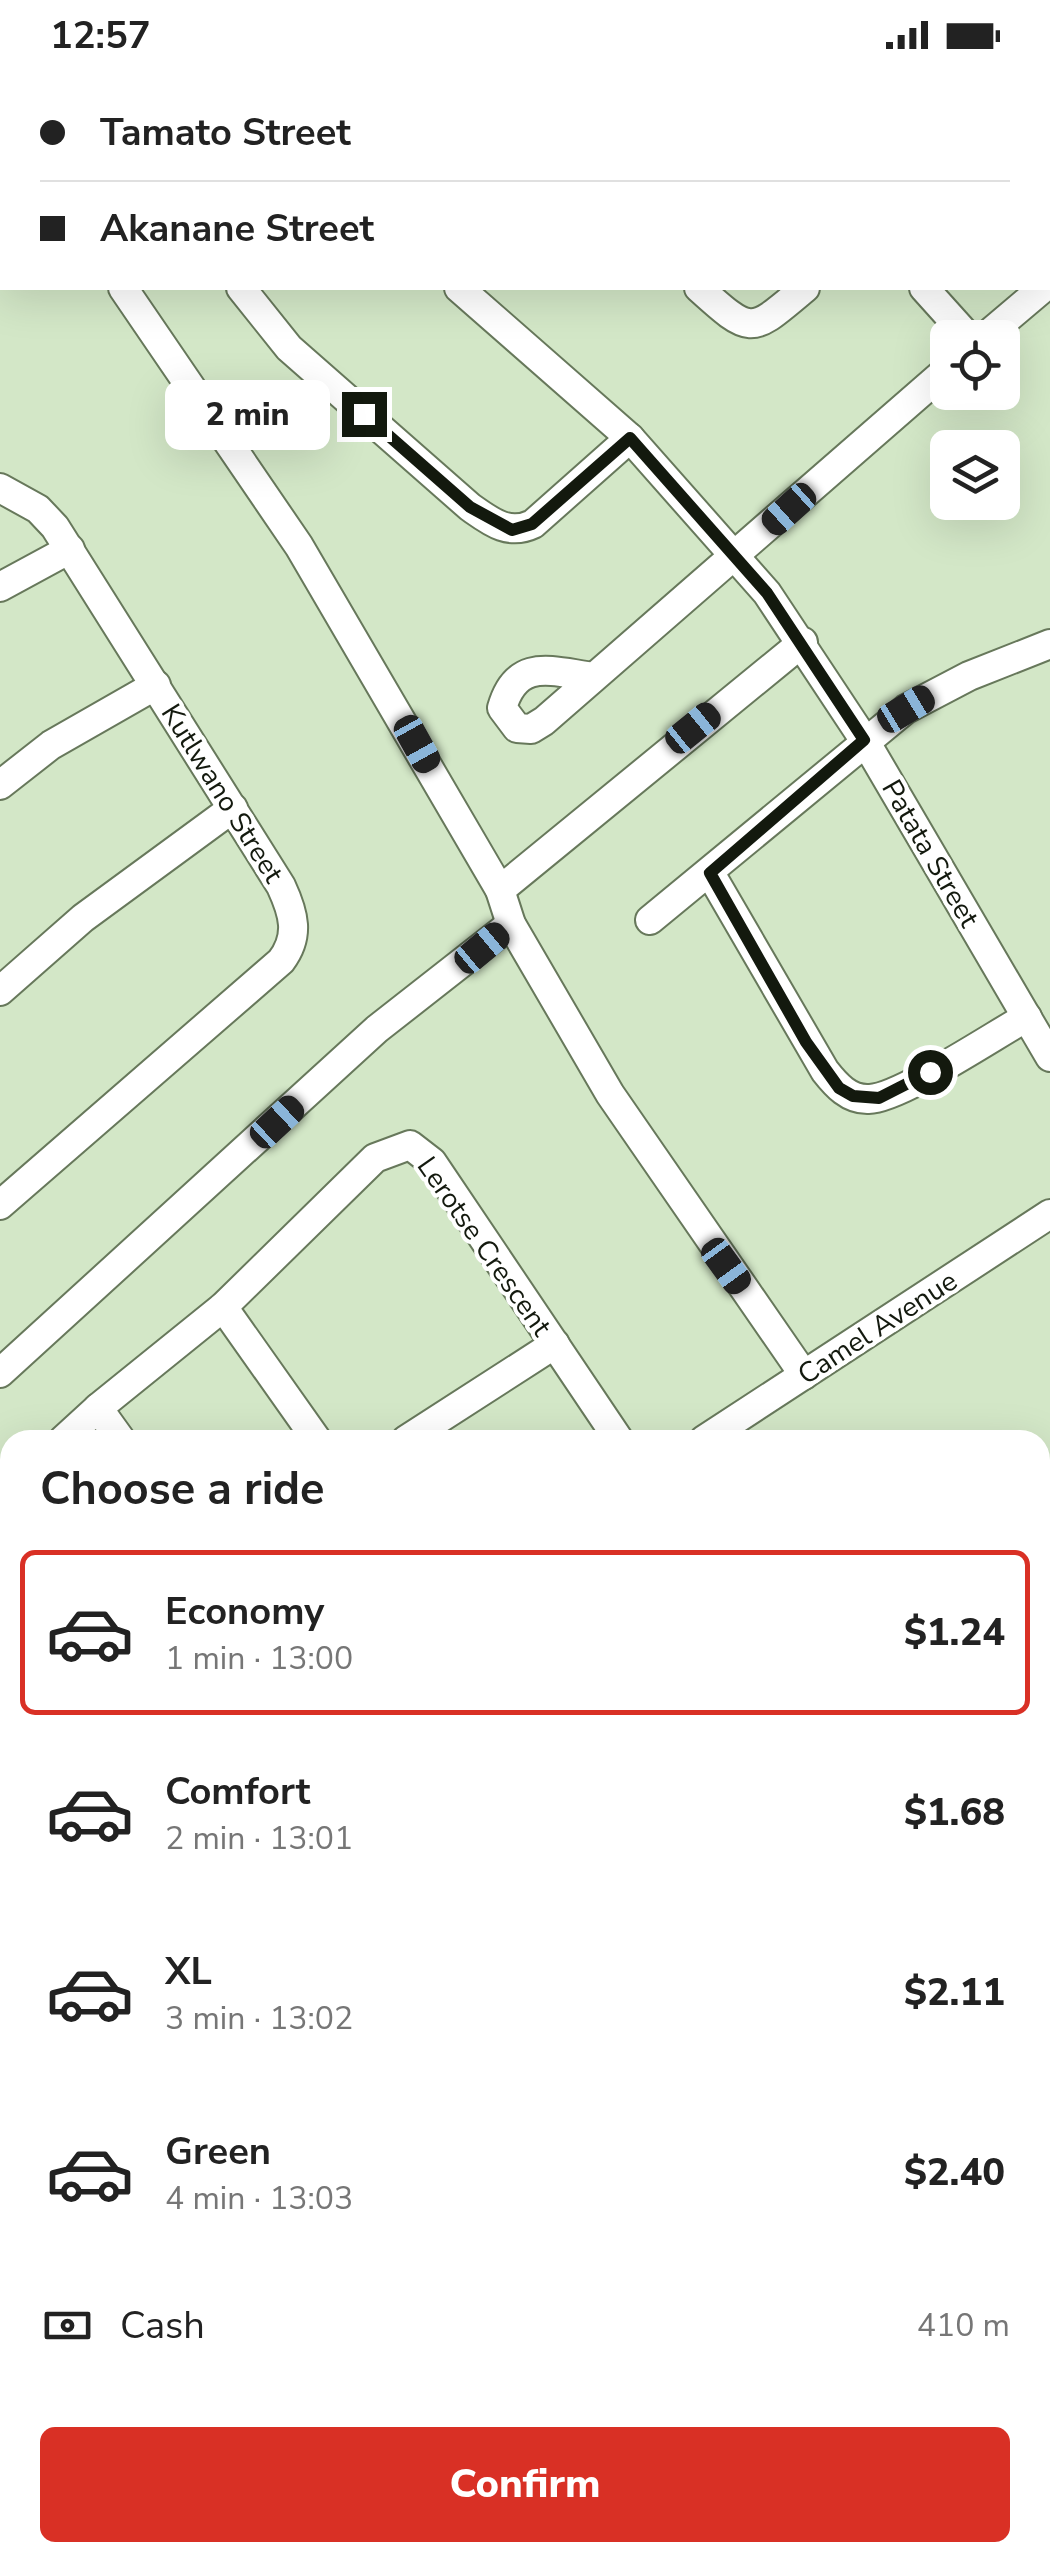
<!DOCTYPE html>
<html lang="en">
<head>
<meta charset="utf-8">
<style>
	:root { --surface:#fff; --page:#f6f6f6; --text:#222; --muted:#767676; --line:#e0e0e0; --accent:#d93025 }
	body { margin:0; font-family:"Nunito Sans",sans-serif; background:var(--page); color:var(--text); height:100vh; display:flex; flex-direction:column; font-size:38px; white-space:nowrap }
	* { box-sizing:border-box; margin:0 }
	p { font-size:32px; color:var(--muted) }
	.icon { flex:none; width:55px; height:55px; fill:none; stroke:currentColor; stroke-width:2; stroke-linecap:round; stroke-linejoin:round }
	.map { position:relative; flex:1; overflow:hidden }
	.panel { position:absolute; left:0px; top:1360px; width:1050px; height:1132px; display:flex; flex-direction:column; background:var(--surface); border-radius:30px 30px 0 0; box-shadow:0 10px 40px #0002 }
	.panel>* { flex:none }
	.banner { position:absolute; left:0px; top:0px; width:1050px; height:220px; box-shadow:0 10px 40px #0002; display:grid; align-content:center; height:220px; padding:0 40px; background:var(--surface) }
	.buttons { position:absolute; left:930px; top:250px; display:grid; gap:20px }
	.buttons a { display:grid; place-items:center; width:90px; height:90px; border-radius:15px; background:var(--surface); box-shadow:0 10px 40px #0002; font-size:50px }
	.end { position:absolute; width:45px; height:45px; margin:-22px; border:12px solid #13190e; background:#fff; box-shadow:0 0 0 5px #fff }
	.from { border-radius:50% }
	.bubble { position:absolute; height:70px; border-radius:15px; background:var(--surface); box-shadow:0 10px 40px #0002; font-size:32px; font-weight:800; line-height:70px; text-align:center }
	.car { position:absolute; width:30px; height:60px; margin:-30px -15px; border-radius:12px; box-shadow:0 0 8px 2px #0007; background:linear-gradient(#222 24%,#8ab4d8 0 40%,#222 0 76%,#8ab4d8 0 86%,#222 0) }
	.banner b { display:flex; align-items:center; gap:35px; height:95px; font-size:38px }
	.banner b+b { border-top:2px solid var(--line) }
	.banner i { width:25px; height:25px; background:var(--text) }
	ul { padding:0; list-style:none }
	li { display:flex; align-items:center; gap:30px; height:165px; margin:0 20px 15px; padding:0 20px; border:5px solid transparent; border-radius:15px }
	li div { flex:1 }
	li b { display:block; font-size:38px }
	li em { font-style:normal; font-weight:800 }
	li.on { border-color:var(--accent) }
	li>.icon { width:90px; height:90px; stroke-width:1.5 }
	h2 { padding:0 40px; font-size:45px; line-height:120px }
	.pay { display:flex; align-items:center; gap:25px; height:110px; padding:0 40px; font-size:38px }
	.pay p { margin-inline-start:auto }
	.action { display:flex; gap:20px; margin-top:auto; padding:20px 40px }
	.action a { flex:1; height:115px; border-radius:15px; background:var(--accent); color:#fff; font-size:40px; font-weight:800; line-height:115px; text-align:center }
	.status { display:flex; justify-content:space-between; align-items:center; height:70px; padding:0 50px; background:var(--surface); direction:ltr }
	.status svg { height:28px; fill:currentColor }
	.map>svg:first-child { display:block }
</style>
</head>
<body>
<div class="status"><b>12:57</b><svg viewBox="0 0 49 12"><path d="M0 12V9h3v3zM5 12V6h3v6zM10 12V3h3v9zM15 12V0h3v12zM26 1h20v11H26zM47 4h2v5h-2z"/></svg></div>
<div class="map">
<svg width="1050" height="2491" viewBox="0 0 1050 2491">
	<rect width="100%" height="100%" fill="#d3e7c7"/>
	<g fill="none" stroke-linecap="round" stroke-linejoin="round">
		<defs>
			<g id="minor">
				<polyline points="212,0 215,2"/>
				<polyline points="461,0 463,2"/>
				<polyline points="695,0 698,2"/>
				<polyline points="929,0 932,2"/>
				<polyline points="1039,2 1041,0"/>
				<polyline points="0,26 2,30"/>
				<polyline points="123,218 299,476 500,820 511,854 610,1024 804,1305"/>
				<path d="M241,218L289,278L470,437C490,451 508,466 533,454L630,368"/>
				<polyline points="459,218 630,368 767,523 865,671 1050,987"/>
				<path d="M699,218C753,267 751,263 805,218"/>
				<polyline points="924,218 969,268"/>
				<polyline points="984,268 1043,218"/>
				<path d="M0,418L38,439L55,457L281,816C294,844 300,866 281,891L0,1135"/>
				<polyline points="0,517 70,479"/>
				<path d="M594,607C553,602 517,586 502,638L517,658L531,659L544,651L948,299"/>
				<polyline points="0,715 51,675 156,615"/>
				<path d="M710,803L825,1001C836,1015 849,1030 869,1029C899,1029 996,964 1027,947"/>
				<polyline points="500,820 803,572"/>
				<polyline points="650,850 906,639 969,606 1050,574"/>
				<polyline points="0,921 83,848 233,738"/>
				<polyline points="223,1237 317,1370"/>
				<polyline points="0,1303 377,959 511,854"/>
				<polyline points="98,1338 223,1237 375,1088 410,1075 432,1092 619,1370"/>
				<polyline points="63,1370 98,1338 121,1370"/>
				<polyline points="406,1370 555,1274"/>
				<polyline points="704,1370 1050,1144"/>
				<polyline points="0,1428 10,1419"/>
				<polyline points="0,1631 10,1624"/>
				<polyline points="0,1817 10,1810"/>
				<polyline points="0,1851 10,1864"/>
				<polyline points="0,1940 10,1933"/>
				<polyline points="1040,1983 1050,1979"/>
				<polyline points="1040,2410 1050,2406"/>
				<polyline points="816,2482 822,2491"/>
				<polyline points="851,2491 870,2482"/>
			</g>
		</defs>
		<use href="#minor" stroke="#67785b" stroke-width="32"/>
		<use href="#minor" stroke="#fff" stroke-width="28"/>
	</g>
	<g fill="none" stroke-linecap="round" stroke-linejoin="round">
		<polyline stroke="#13190e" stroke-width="12" points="364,344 470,437 512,460 532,454 630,368 767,523 864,670 710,803 806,972 839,1018 853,1026 879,1028 930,1002"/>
	</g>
	<g text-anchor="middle" stroke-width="8" stroke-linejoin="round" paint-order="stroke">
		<g font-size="28" fill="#13190e" stroke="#fff">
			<text transform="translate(223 723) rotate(58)" y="10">Kutlwano Street</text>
			<text transform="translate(931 783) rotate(60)" y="10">Patata Street</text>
			<text transform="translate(485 1176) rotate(55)" y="10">Lerotse Crescent</text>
			<text transform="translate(877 1257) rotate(-33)" y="10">Camel Avenue</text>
		</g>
	</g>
</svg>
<div class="buttons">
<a><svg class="icon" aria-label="locate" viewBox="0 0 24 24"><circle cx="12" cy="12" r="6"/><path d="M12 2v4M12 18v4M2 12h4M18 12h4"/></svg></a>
<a><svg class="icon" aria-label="layers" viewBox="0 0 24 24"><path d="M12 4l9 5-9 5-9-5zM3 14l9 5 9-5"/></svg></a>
</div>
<i class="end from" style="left:930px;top:1002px"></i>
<i class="end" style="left:364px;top:344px"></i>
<div class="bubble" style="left:165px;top:310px;width:165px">2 min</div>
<i class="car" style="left:789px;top:439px;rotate:228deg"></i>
<i class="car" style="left:906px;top:639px;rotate:59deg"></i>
<i class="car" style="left:693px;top:658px;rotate:51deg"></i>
<i class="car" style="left:417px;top:674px;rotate:151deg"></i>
<i class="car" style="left:482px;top:878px;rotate:50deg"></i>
<i class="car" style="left:277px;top:1052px;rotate:47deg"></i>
<i class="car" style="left:726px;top:1196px;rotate:144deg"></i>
<div class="banner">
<b><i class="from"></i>Tamato Street</b>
<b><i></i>Akanane Street</b>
</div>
<section class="panel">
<h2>Choose a ride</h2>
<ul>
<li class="on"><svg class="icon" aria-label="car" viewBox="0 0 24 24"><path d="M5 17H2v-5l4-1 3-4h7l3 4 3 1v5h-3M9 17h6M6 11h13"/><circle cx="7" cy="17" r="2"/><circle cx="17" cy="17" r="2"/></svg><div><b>Economy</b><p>1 min · 13:00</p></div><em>$1.24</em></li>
<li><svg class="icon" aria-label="car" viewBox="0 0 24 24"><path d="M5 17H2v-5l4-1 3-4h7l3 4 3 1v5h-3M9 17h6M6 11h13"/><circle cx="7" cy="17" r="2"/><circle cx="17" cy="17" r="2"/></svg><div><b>Comfort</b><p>2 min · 13:01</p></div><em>$1.68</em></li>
<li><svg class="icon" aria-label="car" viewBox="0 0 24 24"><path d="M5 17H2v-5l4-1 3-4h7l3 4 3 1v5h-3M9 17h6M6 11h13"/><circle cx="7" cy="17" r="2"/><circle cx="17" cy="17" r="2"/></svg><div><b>XL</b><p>3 min · 13:02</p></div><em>$2.11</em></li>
<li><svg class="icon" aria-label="car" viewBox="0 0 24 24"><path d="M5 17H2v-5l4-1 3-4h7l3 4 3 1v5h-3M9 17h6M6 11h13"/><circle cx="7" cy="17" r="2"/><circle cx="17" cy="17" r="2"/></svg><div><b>Green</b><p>4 min · 13:03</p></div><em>$2.40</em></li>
</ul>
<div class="pay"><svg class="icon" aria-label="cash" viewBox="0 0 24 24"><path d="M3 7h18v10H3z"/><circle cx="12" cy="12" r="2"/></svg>Cash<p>410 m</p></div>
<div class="action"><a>Confirm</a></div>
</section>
</div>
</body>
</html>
